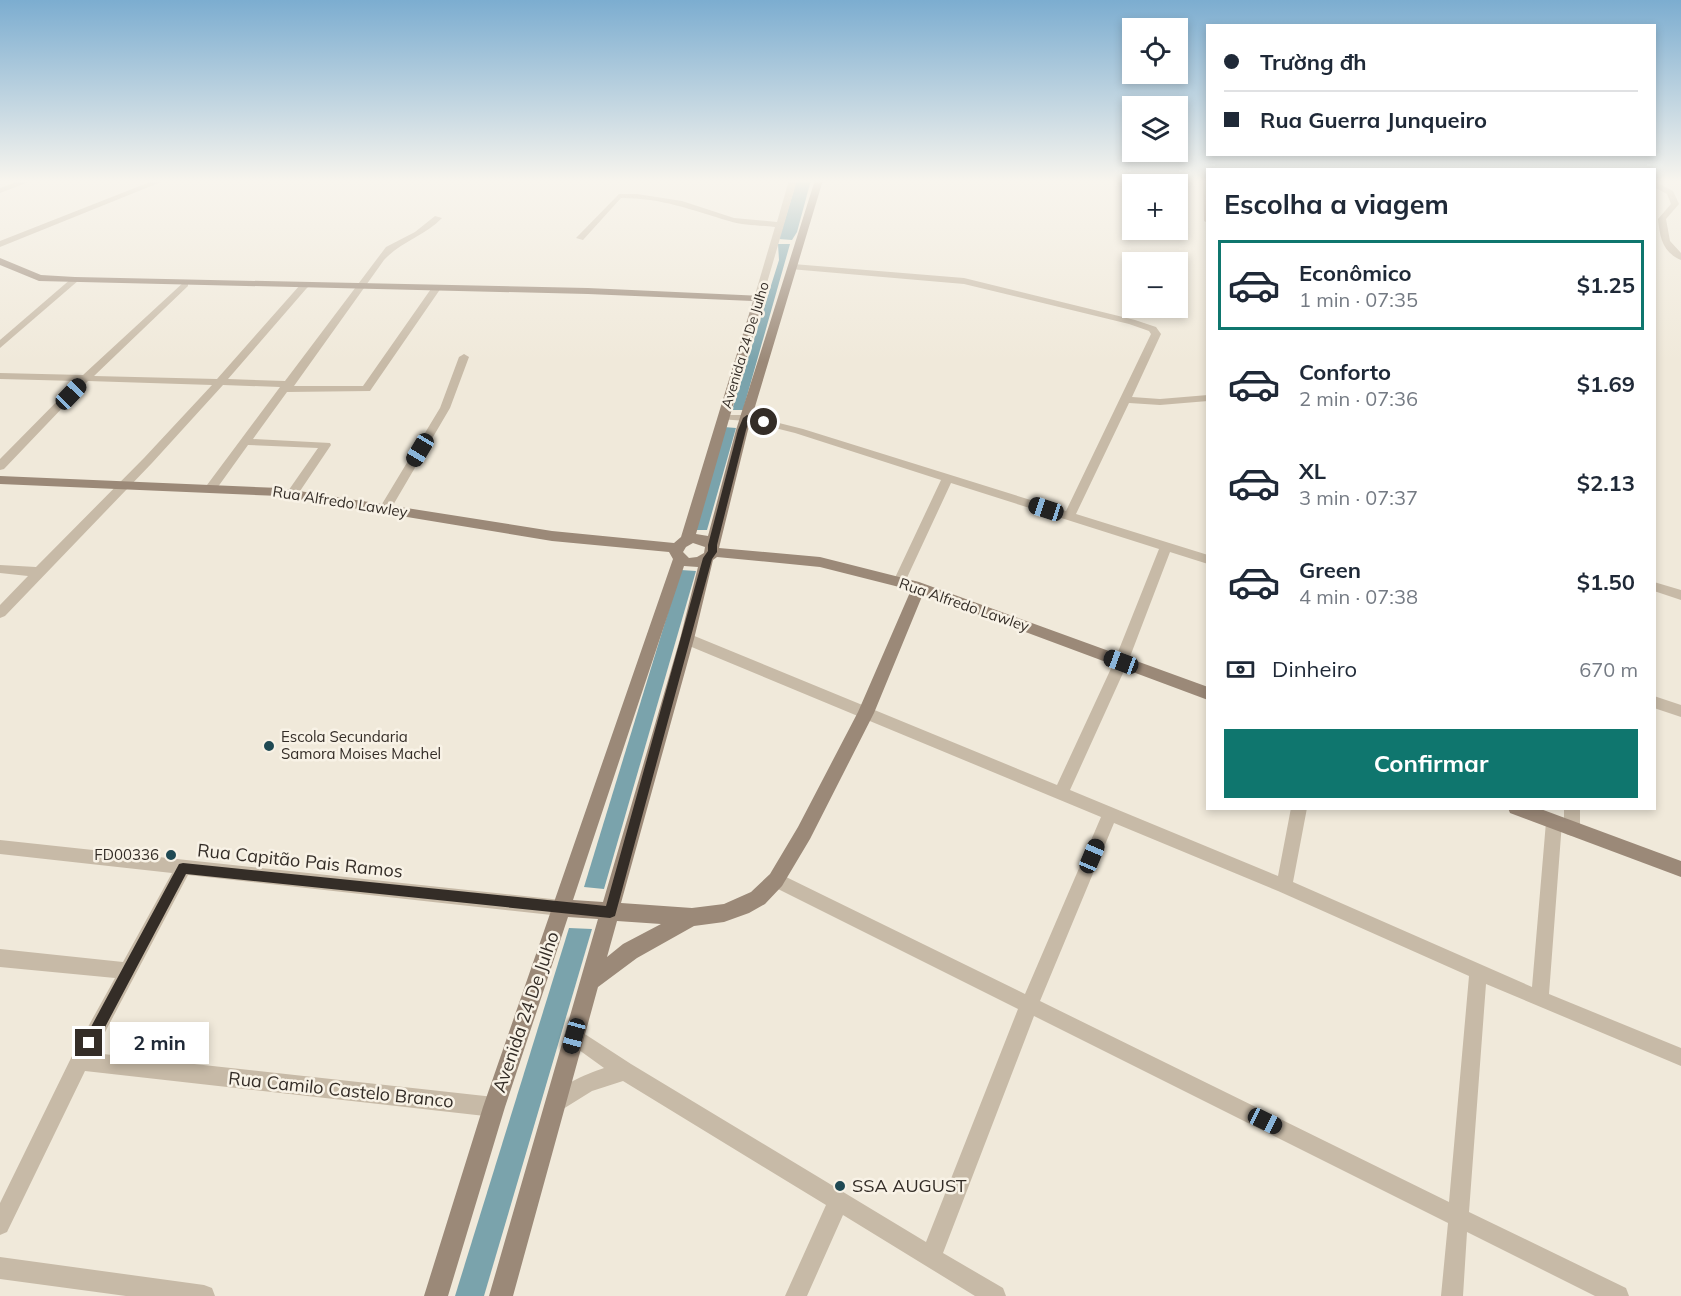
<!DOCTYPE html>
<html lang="pt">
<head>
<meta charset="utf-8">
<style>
	:root { --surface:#fff; --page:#f6f6f7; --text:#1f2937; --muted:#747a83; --line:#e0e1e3; --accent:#0f766e }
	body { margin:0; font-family:Mulish,sans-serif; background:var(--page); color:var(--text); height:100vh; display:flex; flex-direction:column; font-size:22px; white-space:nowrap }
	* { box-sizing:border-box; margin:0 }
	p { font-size:20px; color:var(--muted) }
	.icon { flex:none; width:33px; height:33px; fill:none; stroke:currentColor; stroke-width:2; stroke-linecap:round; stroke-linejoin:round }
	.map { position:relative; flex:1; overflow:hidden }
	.drawer { position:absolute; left:1206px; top:168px; width:450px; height:642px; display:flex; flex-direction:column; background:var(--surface); border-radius:0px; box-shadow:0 3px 9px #0003 }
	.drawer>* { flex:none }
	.hud { position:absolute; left:1206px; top:24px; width:450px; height:132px; border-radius:0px; box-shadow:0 3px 9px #0003; display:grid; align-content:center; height:132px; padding:0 18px; background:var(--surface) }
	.buttons { position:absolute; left:1122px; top:18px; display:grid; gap:12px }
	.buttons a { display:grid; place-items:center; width:66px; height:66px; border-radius:0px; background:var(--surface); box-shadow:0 3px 9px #0003; font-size:30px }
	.end { position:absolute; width:27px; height:27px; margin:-14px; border:8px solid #342d27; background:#fff; box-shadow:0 0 0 3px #fff }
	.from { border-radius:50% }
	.bubble { position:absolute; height:42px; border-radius:0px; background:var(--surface); box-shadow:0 3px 9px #0003; font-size:20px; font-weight:700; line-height:42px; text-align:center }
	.car { position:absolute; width:18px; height:36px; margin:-18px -9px; border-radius:8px; box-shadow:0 0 4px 2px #0007; background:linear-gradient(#222 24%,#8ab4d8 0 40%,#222 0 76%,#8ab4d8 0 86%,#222 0) }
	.hud b { display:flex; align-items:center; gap:21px; height:57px; font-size:22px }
	.hud b+b { border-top:2px solid var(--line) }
	.hud i { width:15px; height:15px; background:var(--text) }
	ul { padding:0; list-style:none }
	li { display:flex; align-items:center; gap:18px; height:90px; margin:0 12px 9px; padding:0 6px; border:3px solid transparent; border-radius:0px }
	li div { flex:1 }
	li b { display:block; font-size:22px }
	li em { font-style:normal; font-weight:700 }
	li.current { border-color:var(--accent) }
	li>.icon { width:54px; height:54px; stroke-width:1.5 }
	h2 { padding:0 18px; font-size:27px; line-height:72px }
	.pay { display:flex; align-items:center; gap:15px; height:66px; padding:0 18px; font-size:22px }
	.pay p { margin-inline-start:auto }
	.cta { display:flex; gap:12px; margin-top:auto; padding:12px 18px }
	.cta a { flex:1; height:69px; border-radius:0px; background:var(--accent); color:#fff; font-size:24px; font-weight:700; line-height:69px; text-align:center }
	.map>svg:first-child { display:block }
</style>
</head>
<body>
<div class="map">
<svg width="1681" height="1296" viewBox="0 0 1681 1296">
	<rect width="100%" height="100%" fill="#f0e9da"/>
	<g fill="#7aa3ac">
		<polygon points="797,180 811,180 797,232 792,240 779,239"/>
		<polygon points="778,244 790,244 743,410 732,410 779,260"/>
		<polygon points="724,427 736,428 707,530 696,530"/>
		<polygon points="681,570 696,571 604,889 584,887"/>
		<polygon points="569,928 592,929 484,1296 455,1296"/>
	</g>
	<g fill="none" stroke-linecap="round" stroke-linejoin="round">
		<g fill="#c7baa7" fill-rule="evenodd">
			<polygon points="22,180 34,180 0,193 0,188"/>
			<polygon points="155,180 166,180 0,247 0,241"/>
			<path d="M789,180H797L762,300L754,298L775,227C760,225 744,226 729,221C691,210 663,198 621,198L583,240L576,238L619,194H637L682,201L734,218L777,222Z"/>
			<polygon points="1203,180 1208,180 1208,223 1204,221"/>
			<path d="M1654,181L1673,191L1679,204L1666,219L1670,241L1681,253V260C1662,252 1660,237 1658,219L1671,204L1667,194L1654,187Z"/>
			<path d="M435,216L442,218C425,236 400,242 384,260L294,386H363L433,286H439L441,288L370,391L287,392L253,439L330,443L331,445L296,497H288L286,494L318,448L248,445L215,491H207L205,488L207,485L280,387L223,385L152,463L5,616L0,618V605L28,576L0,573V565L36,567L144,458L212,385L88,381L4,469L0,470V459L77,381L0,379V373L83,375L185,281L188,282V286L94,376L217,379L300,285L303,284L308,287L306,289L228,379L285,381L386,247L415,232Z"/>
			<path d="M793,264L964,278L1135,320L1156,327L1161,334L1132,397L1160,399L1208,395V401L1160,405L1129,403L1076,514L1208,555V564L1170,552L1128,662L1070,790L1278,876L1291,808H1307L1293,882L1532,987L1546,822L1548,817L1554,815L1560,817L1562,822L1549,994L1681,1048V1066L1486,984L1469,1212L1626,1288L1629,1296H1595L1467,1232L1463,1296H1441L1448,1223L1034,1016L943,1253L1003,1288L1006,1296H975L843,1215L807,1296H785L826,1205L623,1081L592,1091L555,1114L548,1111L545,1104C553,1087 587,1074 604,1068L568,1042L565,1036L568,1030L574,1027L631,1064L926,1242L1018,1009L770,885L768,880L770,875L776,872L782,875L1025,994L1101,817L682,643L680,639L682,635H692L1057,785L1114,662L1159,549L951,483L905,582L899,587L895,585L893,582L941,480L795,433L747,421L719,419V415H747L803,429L1066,511L1151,334L1149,331L1129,324L964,284L790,269L789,267ZM1114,823L1278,891L1469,976L1449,1202L1040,1001Z"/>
			<polygon points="72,278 79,280 0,348 0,340"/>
			<polygon points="464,354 469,357 450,408 389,512 381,512 379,509 440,408 459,357"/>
			<polygon points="1654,582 1681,590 1681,600 1654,591"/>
			<polygon points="1654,696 1681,705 1681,717 1654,708"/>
			<polygon points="1564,808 1580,808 1580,829 1578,834 1572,836 1566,834 1564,829"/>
			<polygon points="0,840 561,900 567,902 569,908 567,914 561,916 188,875 94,1053 494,1097 501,1100 504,1107 501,1114 494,1117 85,1071 7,1232 0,1235 0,1203 73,1054 115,978 0,967 0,949 123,962 172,873 0,854"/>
			<polygon points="0,1257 204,1285 212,1288 215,1296 126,1296 0,1279"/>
		</g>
		<g fill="#9b8978" fill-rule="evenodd">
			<path d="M815,180H823L748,430L719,548L820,557L919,582L1208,687V700L923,594L874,713L810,839L782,886L765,904L749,913L724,922L694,926L637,958L598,987L513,1296H489L598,919L568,917L505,1107L448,1296H424L483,1107L673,559L669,552L552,541L280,496L0,484V476L280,488L552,531L674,543L681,537L753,301L588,294L39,281L0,265V258L41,275L75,277L588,288L763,296L764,298L696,534L708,536L736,430ZM693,543L705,547L704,553L697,557L689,558L683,552L686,547ZM717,557L820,567L911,590L858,712L798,827L770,874L751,892L724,904L692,908L621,903L694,639L713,560ZM684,566L698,567L680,639L603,902L573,900ZM617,921L661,924L623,944L607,957Z"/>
			<polygon points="1508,808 1538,808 1681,861 1681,877 1510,813"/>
		</g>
	</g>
	<linearGradient id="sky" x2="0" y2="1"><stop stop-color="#7cadd0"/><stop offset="0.5" stop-color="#f8f5ee"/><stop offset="1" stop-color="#f8f5ee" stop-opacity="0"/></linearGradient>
	<rect width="1681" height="362" fill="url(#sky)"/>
	<polygon fill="#342d27" points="747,415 768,422 764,424 749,421 746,430 717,545 717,552 712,559 615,916 610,918 186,874 94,1048 89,1050 85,1048 83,1043 85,1038 179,864 183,863 606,906 703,558 708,551 708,545 738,430 743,418"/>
	<g fill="#1f4953" stroke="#f8f2e6" stroke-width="2">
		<circle cx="269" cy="746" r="6"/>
		<circle cx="171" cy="855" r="6"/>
		<circle cx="840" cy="1186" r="6"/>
	</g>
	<g text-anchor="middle" stroke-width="5" stroke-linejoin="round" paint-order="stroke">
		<g font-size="14" fill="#342d27" stroke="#f8f2e6">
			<text transform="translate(745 345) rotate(-73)" y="5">Avenida 24 De Julho</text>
		</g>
		<g font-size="15" fill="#342d27" stroke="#f8f2e6">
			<text transform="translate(340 502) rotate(9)" y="5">Rua Alfredo Lawley</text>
			<text transform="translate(964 605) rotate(19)" y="5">Rua Alfredo Lawley</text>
		</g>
		<g font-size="15" fill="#342d27" stroke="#f8f2e6" text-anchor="start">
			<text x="281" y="742">Escola Secundaria<tspan x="281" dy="17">Samora Moises Machel</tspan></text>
			<text x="159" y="860" text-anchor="end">FD00336</text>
		</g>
		<g font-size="18" fill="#342d27" stroke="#f8f2e6">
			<text transform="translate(300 861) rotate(6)" y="6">Rua Capitão Pais Ramos</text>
			<text transform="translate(526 1012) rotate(-71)" y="6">Avenida 24 De Julho</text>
			<text transform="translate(341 1090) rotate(6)" y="6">Rua Camilo Castelo Branco</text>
		</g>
		<g font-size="18" fill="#342d27" stroke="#f8f2e6" text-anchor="start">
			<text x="852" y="1192">SSA AUGUST</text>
		</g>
	</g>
</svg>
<div class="buttons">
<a><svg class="icon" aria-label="locate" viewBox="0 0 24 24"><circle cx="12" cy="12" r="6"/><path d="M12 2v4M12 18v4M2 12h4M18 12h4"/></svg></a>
<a><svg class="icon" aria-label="layers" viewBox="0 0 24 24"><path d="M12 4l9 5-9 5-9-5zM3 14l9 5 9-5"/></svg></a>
<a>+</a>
<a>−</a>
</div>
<i class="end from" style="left:764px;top:422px"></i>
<i class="end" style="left:89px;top:1043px"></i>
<div class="bubble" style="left:110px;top:1022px;width:99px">2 min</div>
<i class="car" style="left:71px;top:394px;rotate:44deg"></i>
<i class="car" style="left:420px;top:450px;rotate:211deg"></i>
<i class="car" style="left:1046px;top:509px;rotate:288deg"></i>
<i class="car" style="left:1121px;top:662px;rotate:290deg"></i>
<i class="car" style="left:1092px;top:856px;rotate:23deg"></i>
<i class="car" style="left:574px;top:1036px;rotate:195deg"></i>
<i class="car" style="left:1265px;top:1121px;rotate:116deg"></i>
<div class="hud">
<b><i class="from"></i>Trường đh</b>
<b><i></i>Rua Guerra Junqueiro</b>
</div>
<section class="drawer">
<h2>Escolha a viagem</h2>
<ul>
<li class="current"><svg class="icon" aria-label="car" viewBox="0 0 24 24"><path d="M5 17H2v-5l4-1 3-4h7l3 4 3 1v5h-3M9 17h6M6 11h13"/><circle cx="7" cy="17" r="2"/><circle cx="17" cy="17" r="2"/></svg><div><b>Econômico</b><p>1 min · 07:35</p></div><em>$1.25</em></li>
<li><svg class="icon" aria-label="car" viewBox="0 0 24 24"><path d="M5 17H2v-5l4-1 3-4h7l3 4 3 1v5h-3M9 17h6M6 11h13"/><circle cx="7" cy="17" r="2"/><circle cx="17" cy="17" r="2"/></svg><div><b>Conforto</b><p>2 min · 07:36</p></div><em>$1.69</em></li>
<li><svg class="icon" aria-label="car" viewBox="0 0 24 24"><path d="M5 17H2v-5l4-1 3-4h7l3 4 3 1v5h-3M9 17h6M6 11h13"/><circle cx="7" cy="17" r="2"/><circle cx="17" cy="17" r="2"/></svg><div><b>XL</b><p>3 min · 07:37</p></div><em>$2.13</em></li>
<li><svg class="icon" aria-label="car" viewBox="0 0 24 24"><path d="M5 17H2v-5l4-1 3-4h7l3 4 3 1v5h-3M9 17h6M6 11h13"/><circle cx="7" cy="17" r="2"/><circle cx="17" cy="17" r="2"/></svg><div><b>Green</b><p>4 min · 07:38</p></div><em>$1.50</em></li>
</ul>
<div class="pay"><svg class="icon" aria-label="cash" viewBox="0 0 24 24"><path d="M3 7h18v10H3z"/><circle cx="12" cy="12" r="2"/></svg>Dinheiro<p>670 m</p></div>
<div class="cta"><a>Confirmar</a></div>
</section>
</div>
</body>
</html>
